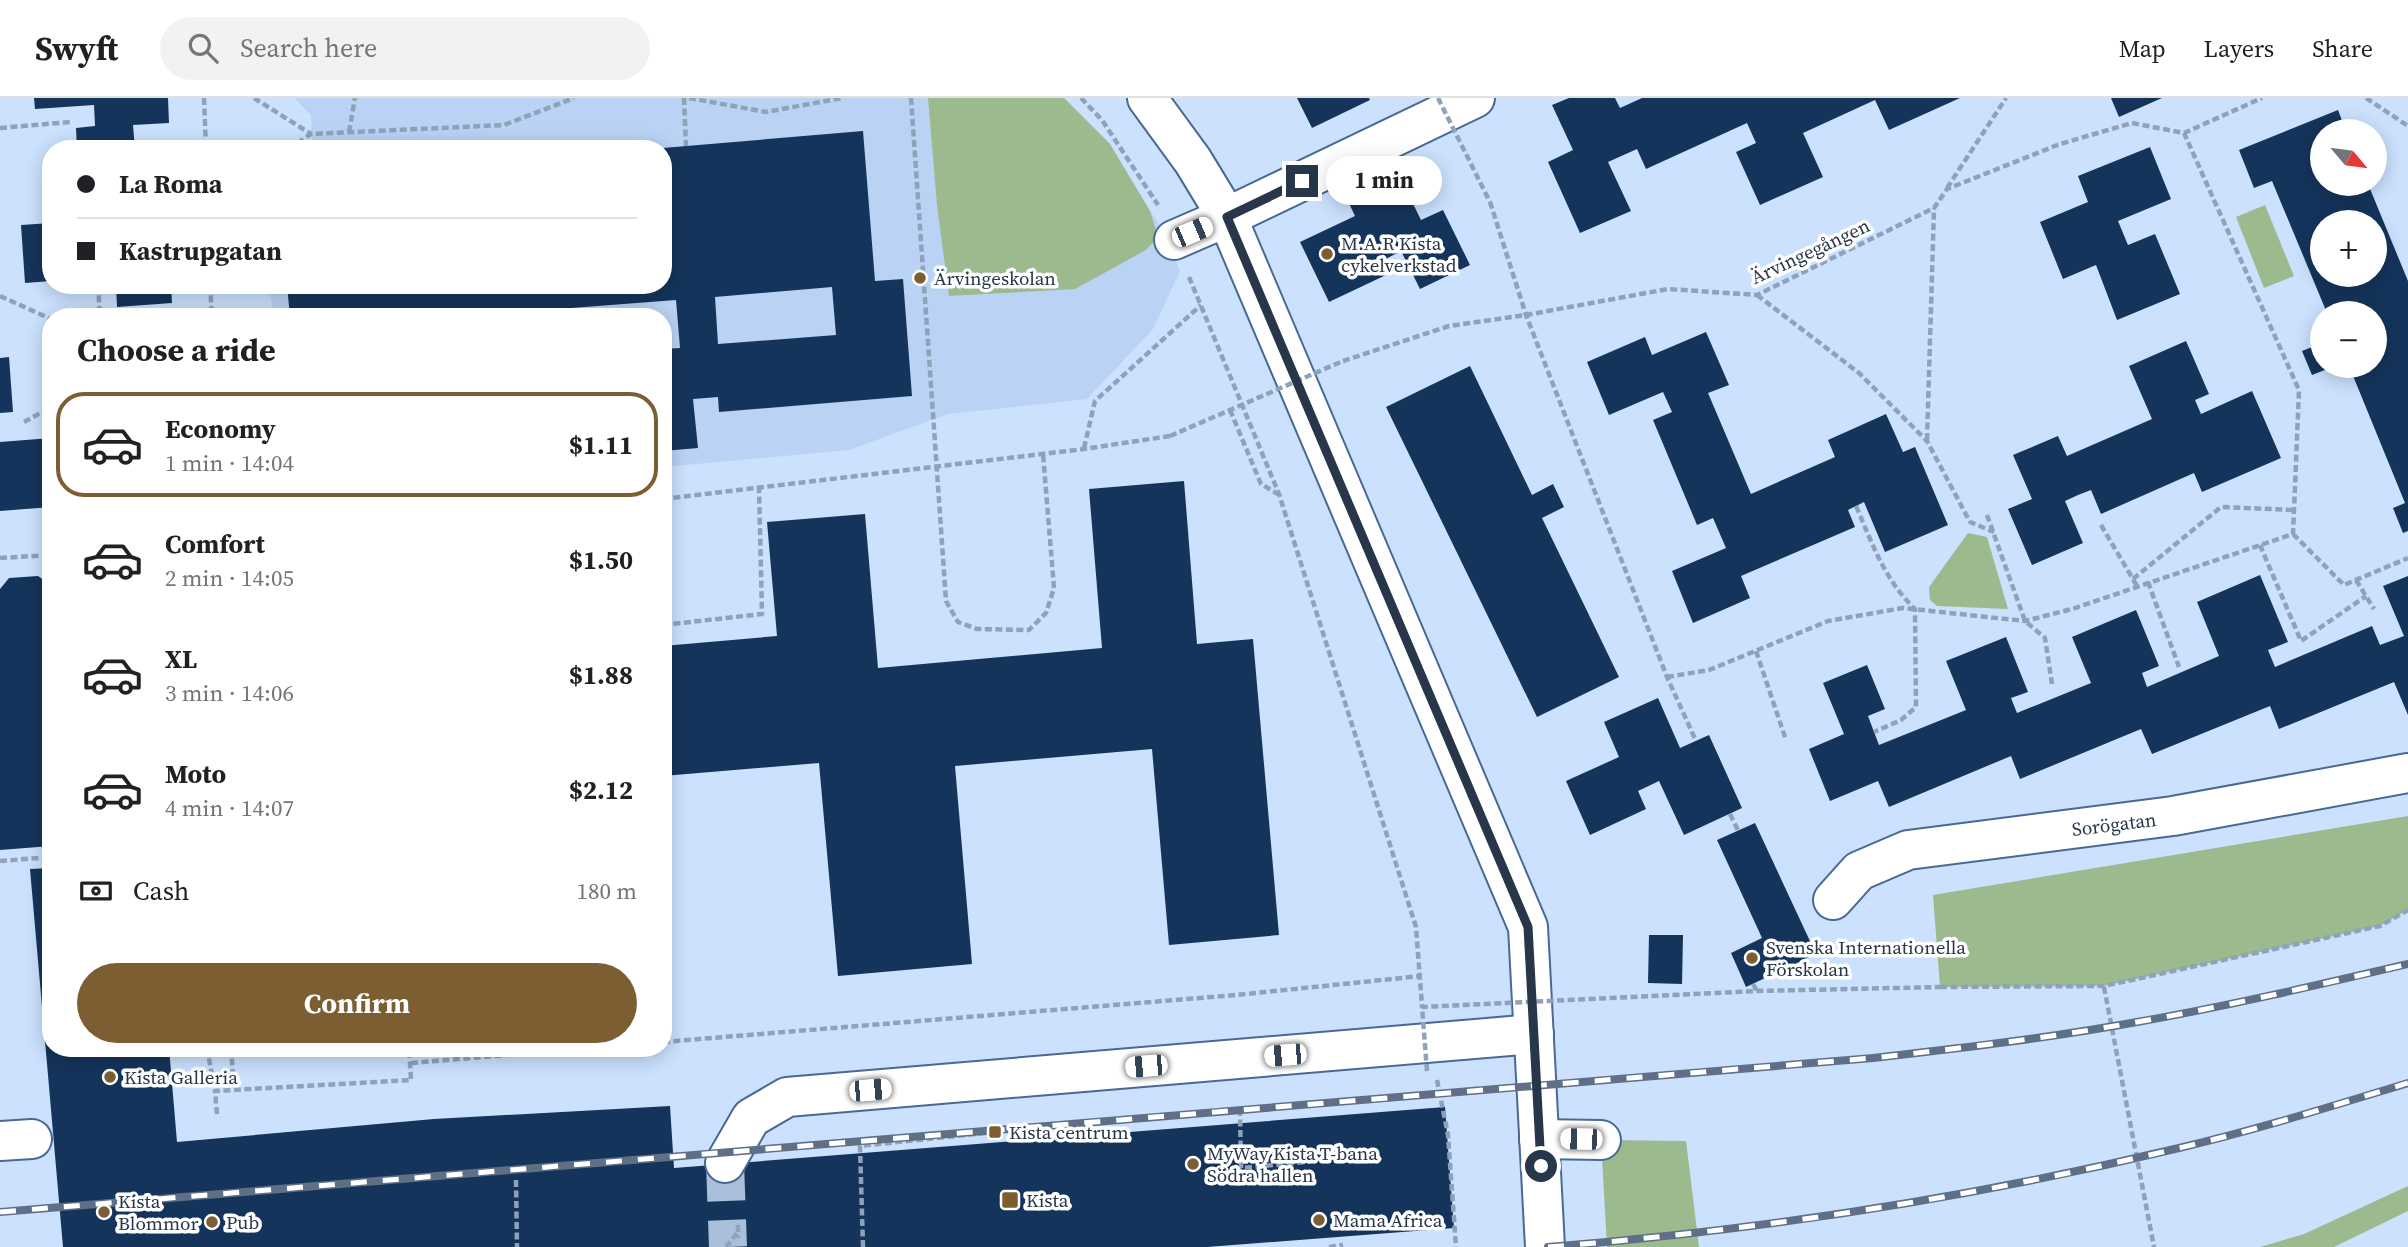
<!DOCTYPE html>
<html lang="en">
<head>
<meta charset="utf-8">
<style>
	:root { --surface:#fff; --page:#f2f2f2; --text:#202124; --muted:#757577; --line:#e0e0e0; --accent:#7c5e32 }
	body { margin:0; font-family:"Source Serif 4",serif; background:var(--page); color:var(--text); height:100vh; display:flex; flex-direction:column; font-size:26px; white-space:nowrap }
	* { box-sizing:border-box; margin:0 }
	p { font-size:23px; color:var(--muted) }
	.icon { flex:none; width:38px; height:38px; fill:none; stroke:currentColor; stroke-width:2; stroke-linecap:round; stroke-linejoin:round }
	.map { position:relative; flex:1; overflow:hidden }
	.panel { position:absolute; left:42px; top:210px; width:630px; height:749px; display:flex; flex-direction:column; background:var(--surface); border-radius:28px; box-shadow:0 4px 18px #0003 }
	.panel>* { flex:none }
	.hud { position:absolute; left:42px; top:42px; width:630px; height:154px; border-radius:28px; box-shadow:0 4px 18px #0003; display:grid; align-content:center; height:154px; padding:0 35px; background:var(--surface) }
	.needle { width:46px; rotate:119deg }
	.controls { position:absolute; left:2310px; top:21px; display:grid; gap:14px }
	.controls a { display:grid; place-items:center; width:77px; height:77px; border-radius:50%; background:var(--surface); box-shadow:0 4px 18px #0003; font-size:35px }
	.end { position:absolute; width:32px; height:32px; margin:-16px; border:9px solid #283649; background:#fff; box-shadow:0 0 0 4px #fff }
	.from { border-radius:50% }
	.bubble { position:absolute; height:49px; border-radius:24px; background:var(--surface); box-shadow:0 4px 18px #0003; font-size:23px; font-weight:700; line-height:49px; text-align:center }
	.car { position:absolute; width:21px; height:42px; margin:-21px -10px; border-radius:9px; box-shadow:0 0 5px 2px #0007; background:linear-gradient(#fff 24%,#345 0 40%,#fff 0 76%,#345 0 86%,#fff 0) }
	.hud b { display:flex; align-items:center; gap:24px; height:66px; font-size:26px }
	.hud b+b { border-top:2px solid var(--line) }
	.hud i { width:18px; height:18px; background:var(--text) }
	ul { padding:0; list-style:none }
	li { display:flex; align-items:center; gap:21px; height:105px; margin:0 14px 10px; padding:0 21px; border:4px solid transparent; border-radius:28px }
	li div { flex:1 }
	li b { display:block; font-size:26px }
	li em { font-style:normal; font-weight:700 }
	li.on { border-color:var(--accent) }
	li>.icon { width:63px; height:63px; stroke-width:1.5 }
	h2 { padding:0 35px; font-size:32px; line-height:84px }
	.pay { display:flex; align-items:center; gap:18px; height:77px; padding:0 35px; font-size:26px }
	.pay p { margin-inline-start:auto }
	.action { display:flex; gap:14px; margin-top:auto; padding:14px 35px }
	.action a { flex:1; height:80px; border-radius:42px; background:var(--accent); color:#fff; font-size:28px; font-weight:700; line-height:80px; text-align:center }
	header { display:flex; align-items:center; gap:42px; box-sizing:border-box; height:98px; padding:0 35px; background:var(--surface); border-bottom:2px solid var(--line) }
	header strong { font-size:33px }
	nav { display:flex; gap:38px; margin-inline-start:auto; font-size:24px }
	.search { width:490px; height:63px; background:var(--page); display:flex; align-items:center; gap:18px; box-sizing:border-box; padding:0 24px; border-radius:38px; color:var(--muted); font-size:26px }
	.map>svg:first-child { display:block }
</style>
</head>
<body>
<header>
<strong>Swyft</strong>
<div class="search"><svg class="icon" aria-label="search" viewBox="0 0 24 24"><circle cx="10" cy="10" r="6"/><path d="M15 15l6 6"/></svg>Search here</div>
<nav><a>Map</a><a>Layers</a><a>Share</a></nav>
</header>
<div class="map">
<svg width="2408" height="1149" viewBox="0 0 2408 1149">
	<rect width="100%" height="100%" fill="#cbe1fe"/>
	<polygon fill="#bad2f3" points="294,0 1064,0 1110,46 1162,132 1180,173 1153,231 1087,301 948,316 849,352 663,369 663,219 274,219 269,187 663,187 663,51 312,51 311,17"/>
	<g fill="#9cba8e">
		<polygon points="928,0 1064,0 1110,46 1150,113 1158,139 1146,152 1075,191 949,198 937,107"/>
		<polygon points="2265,107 2294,178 2264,190 2236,119"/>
		<polygon points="1968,435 1987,439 2008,511 1937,508 1930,502 1929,489"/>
		<polygon points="2408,718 2408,812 2380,828 2104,888 1940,889 1933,797"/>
		<polygon points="1601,1042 1686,1043 1699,1149 1607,1149"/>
		<polygon points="2408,1088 2408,1113 2334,1149 2260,1149 2304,1136"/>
	</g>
	<g fill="#15345b" fill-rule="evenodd">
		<polygon points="34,0 168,0 169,25 133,27 135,51 77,51 76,30 95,28 94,7 35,11"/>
		<polygon points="1297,0 1369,0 1370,2 1312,30"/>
		<polygon points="1569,0 1615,0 1620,10 1642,0 1960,0 1889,32 1875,2 1803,35 1823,79 1760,107 1736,54 1756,45 1747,25 1646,71 1637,51 1608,64 1631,113 1580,135 1548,64 1573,52 1552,7"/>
		<polygon points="2111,0 2162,0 2119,19"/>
		<path d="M2338,12L2346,33H2322V86H2368L2408,183V433L2403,435L2393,410L2405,405L2349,268H2375V215H2327L2272,83L2254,90L2239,52ZM2322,124H2375V177H2322Z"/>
		<path d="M863,33L875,183L903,181L912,298L719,314L718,299L693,301L698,350L663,353V251L680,250L676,202L519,214V219H290L287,187H663V50ZM832,189L836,237L718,246L715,199Z"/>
		<polygon points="2150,49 2171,101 2118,123 2128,147 2155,136 2180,196 2117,222 2096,167 2063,181 2040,124 2088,104 2078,78"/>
		<polygon points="1390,59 1421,122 1443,112 1470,167 1420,191 1401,153 1380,164 1386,177 1329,204 1300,144 1355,118 1339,84"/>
		<polygon points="51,125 51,183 25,185 21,127"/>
		<polygon points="116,187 171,187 172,205 117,209"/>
		<polygon points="1706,234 1729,287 1708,295 1751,396 1835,359 1828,342 1886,316 1903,354 1915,349 1948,427 1885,454 1864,404 1848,412 1855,429 1741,478 1750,500 1693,525 1672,473 1726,450 1713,420 1697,427 1653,322 1672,314 1663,294 1609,317 1587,264 1645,239 1652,257"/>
		<polygon points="2186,243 2209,296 2195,302 2201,316 2252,293 2281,360 2202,394 2194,375 2101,416 2091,392 2078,397 2065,403 2083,445 2032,467 2008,411 2032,401 2013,357 2058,338 2067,358 2152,321 2129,268"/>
		<polygon points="2322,245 2322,268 2335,268 2312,277 2302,253"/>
		<polygon points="9,259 13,314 0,315 0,260"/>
		<polygon points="1470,268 1532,397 1553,386 1564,409 1542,420 1619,579 1537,619 1386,309"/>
		<polygon points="51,340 51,409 0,413 0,344"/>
		<polygon points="1184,383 1197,546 1253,541 1279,837 1169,847 1152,651 955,668 972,866 838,878 819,665 663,678 663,548 777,538 767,424 865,416 878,570 1102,550 1089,391"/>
		<polygon points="2260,477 2288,544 2268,552 2275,569 2372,528 2380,547 2404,538 2383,488 2408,478 2408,617 2394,584 2279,631 2270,608 2152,656 2141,631 2020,681 2011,658 1889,709 1878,683 1830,703 1809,651 1844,636 1823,585 1867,567 1885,611 1868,618 1879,647 1966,612 1946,563 2006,539 2028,594 2011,600 2017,615 2091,585 2072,539 2136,512 2159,568 2142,575 2147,589 2219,558 2197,504"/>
		<polygon points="38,478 51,487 51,748 0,752 0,491 9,480"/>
		<polygon points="1658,600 1680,650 1709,637 1742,710 1684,737 1659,683 1638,693 1646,711 1590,737 1566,683 1619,659 1604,624"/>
		<polygon points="1755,725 1816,856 1746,889 1731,855 1762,840 1717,742"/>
		<polygon points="51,770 51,950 169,950 177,1044 434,1021 670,1008 674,1070 1445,1009 1454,1130 1207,1149 63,1149 30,771"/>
		<polygon points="1649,837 1683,837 1682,886 1648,885"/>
	</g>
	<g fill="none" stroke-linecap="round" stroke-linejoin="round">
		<polyline stroke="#aabfda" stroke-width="38" stroke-dasharray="38 19" stroke-linecap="butt" points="725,1065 728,1149"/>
		<defs>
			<g id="minor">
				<polyline points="1147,0 1193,63 1227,119 1528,829 1545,1149"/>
				<polyline points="1174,142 1227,119 1475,0"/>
				<polyline points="1833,802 1859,773 1908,752 2173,718 2408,675"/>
				<polyline points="1539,1041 1601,1042"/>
				<polyline points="0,1043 32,1041"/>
				<polyline points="725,1065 751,1020 787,999 1534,936"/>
			</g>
		</defs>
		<use href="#minor" stroke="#496994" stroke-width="42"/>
		<g stroke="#8fa2bb" stroke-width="4.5" stroke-dasharray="7 3.5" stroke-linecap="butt">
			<polyline points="204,0 206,51"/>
			<polyline points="254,0 311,36"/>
			<polyline points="684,0 686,48"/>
			<polyline points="689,0 766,14 842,0"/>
			<polyline points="911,0 946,503 958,524 977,531 1029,532 1046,515 1054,490 1043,356"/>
			<polyline points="1081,0 1102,22 1158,107"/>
			<polyline points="2366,0 2408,28"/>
			<polyline points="0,30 70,24"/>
			<polyline points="349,34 355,0"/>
			<polyline points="289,51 311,36 504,27 574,0"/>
			<polyline points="1947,90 2006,0"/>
			<polyline points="1490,104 1526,217 1667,579 1696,643"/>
			<polyline points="1189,179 1279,396 1416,829 1422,908"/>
			<polyline points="98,187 100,219"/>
			<polyline points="210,187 212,219"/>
			<polyline points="1757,197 1859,275 1927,343 1970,424 1994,434"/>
			<polyline points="0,198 51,221"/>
			<polyline points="1343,263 1449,228 1526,217 1668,191 1757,197 1934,110 1947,91 2060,46 2132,25 2184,35 2262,0"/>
			<polyline points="1230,312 1261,386 1278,396"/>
			<polyline points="24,324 44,313 51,312"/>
			<polyline points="1927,342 1934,110"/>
			<polyline points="1084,350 1095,303 1201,207"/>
			<polyline points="663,401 1084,351 1170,338"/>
			<path d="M1856,408C1873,447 1884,481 1915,511L1916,609L1901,622L1874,634"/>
			<polyline points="1987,417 2025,523 2045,540 2052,586"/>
			<polyline points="2101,427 2137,488"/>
			<polyline points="2293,436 2344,487 2408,460"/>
			<polyline points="2260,447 2301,543 2366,498"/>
			<polyline points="0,460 51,457"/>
			<polyline points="2133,481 2221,409 2294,412"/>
			<polyline points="2356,482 2374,511"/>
			<polyline points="2148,484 2179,569"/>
			<polyline points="663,527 762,516 759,389"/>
			<polyline points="1756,553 1786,642"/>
			<polyline points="1667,579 1709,572 1828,523 1903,510 2025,523 2072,511 2293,436 2299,292 2184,35"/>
			<polyline points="1730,716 1738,732"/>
			<polyline points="0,763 51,759"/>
			<polyline points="1753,886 1757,893"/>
			<polyline points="1940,889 2104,888 2380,828 2408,812"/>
			<polyline points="2104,889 2154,1149"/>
			<polyline points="663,944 1236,897 1421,878"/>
			<polyline points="207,950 215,993"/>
			<polyline points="231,950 234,991"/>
			<polyline points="411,965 591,950"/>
			<polyline points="1437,982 1448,1037 1456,1149"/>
			<polyline points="1240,1011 1241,1070 1316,1063"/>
			<polyline points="217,1016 215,993 411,982 409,950"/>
			<polyline points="1241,1064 1316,1058"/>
			<polyline points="516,1082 517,1149"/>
			<polyline points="738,1127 738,1140"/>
			<polyline points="726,1149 738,1134"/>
			<polyline points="863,1149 860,1048 995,1034"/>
			<polyline points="1329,1149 1343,1147"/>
		</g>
		<use href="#minor" stroke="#fff" stroke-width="38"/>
		<defs>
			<g id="rail">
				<path d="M0,1114L1873,960C1961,950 2049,940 2137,924C2228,908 2318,887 2408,866"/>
				<path d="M1548,1149C1761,1132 1971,1100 2179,1050C2256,1032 2332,1008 2408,985"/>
			</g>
		</defs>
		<use href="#rail" stroke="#5f7086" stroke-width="8"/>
		<use href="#rail" stroke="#fff" stroke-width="5" stroke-dasharray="16" stroke-linecap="butt"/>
		<g stroke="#8fa2bb" stroke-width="4.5" stroke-dasharray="7 3.5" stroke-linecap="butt">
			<polyline points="1438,0 1490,104"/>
			<polyline points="1170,338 1343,263"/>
			<polyline points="1427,973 1422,909 1757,893 1940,889"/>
		</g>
	</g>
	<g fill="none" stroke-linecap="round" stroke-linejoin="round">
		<polyline stroke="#283649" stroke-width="9" points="1302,83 1227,119 1528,829 1541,1068"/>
	</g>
	<g fill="#7c5e32" stroke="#fff" stroke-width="2.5">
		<circle cx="1327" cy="156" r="7"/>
		<circle cx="920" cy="180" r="7"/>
		<circle cx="1752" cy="860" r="7"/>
		<circle cx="110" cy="979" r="7"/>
		<rect x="988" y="1027" width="14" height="14" rx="3.5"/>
		<circle cx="1193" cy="1066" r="7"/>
		<rect x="1001" y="1093" width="18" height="18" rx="3.5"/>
		<circle cx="104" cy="1114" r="7"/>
		<circle cx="1319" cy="1122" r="7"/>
		<circle cx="212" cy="1124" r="7"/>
	</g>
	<g text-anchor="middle" stroke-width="7" stroke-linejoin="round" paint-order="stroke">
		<g font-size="19" fill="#283649" stroke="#fff" text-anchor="start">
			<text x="1341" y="152">M.A.R Kista<tspan x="1341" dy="22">cykelverkstad</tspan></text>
			<text x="934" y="187">Ärvingeskolan</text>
			<text x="1766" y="856">Svenska Internationella<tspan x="1766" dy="22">Förskolan</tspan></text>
			<text x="124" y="986">Kista Galleria</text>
			<text x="1009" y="1041">Kista centrum</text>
			<text x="1207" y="1062">MyWay Kista T-bana<tspan x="1207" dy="22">Södra hallen</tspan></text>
			<text x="1026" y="1109">Kista</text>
			<text x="118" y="1110">Kista<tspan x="118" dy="22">Blommor</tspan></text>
			<text x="1333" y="1129">Mama Africa</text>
			<text x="226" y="1131">Pub</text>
		</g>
		<g font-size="19" fill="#283649" stroke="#fff">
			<text transform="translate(1810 153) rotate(-25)" y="7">Ärvingegången</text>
			<text transform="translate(2114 726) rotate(-7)" y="7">Sorögatan</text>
		</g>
	</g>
</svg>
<div class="controls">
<a><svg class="needle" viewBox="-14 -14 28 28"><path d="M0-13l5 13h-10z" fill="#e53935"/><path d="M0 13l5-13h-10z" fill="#757577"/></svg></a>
<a>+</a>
<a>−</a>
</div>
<i class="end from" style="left:1541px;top:1068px"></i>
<i class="end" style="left:1302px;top:83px"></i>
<div class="bubble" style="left:1326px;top:58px;width:116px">1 min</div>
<i class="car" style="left:1192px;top:134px;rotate:67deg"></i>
<i class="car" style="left:1285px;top:957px;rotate:265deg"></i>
<i class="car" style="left:1146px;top:968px;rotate:265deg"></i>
<i class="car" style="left:870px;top:992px;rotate:85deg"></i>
<i class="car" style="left:1581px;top:1041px;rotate:271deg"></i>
<div class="hud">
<b><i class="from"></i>La Roma</b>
<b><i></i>Kastrupgatan</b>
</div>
<section class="panel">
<h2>Choose a ride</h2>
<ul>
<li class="on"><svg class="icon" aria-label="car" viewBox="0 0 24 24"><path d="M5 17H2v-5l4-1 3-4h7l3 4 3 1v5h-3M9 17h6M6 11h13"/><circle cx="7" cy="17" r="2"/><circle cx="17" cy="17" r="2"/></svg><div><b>Economy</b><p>1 min · 14:04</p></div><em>$1.11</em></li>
<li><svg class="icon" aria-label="car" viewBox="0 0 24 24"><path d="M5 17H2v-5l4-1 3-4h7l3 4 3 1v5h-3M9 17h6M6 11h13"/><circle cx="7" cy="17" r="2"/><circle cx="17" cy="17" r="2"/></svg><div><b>Comfort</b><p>2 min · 14:05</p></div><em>$1.50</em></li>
<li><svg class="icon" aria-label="car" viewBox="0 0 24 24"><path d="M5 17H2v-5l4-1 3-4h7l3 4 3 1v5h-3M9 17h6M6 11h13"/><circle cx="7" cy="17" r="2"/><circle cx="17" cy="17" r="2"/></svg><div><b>XL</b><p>3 min · 14:06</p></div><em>$1.88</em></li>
<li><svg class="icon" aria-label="car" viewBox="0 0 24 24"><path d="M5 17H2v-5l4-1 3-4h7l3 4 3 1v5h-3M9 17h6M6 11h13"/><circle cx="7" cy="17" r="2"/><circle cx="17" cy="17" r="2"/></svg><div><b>Moto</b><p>4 min · 14:07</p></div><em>$2.12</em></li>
</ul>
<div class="pay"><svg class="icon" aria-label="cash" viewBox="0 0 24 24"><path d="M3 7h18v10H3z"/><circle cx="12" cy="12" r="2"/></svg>Cash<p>180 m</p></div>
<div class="action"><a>Confirm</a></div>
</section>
</div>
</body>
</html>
